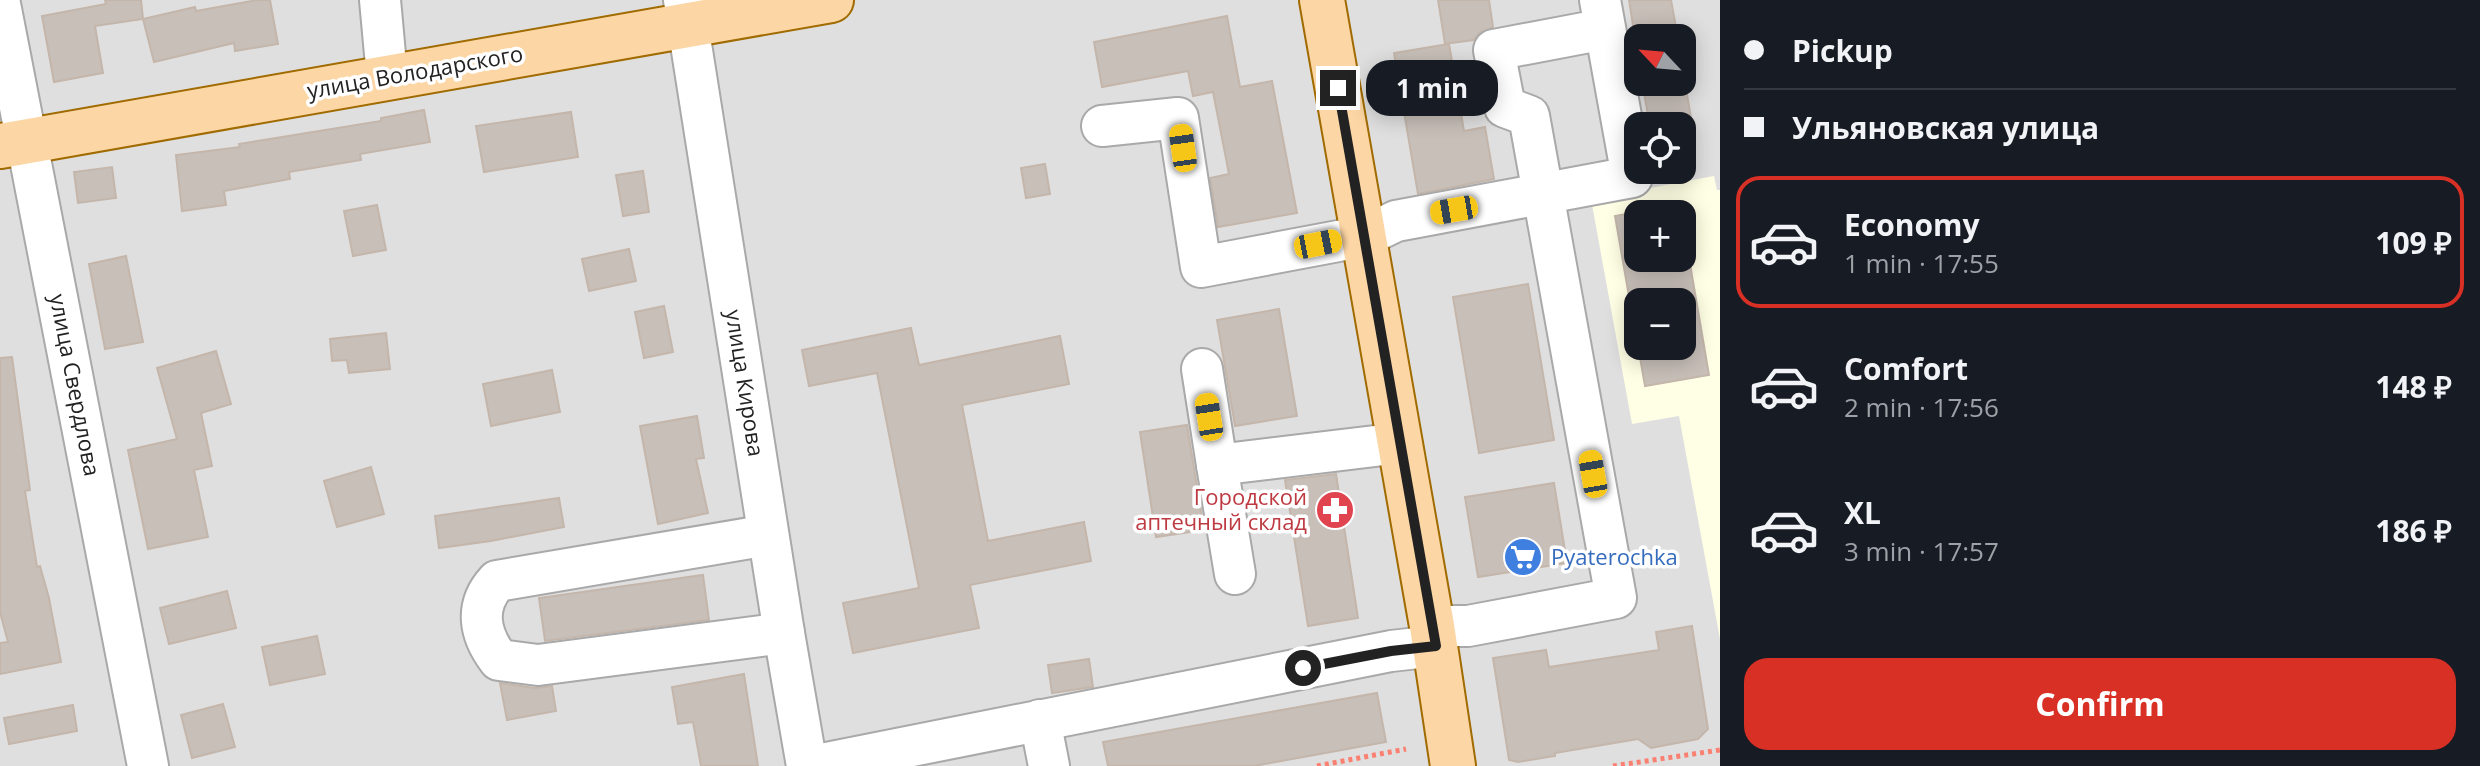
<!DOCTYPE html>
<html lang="en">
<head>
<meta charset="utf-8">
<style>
	:root { --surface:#171b24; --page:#20242c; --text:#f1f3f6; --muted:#9ea1a6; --line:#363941; --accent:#d93025 }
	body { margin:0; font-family:"Open Sans",sans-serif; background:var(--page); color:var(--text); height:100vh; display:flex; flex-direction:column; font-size:30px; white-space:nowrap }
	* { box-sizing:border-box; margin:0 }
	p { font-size:26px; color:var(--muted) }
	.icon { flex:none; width:44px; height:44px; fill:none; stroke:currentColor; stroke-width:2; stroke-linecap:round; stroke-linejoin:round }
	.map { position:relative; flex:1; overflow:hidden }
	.side { display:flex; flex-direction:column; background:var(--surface); width:760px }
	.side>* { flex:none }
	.top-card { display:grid; align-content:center; height:176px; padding:0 24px; background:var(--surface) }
	.needle { width:52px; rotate:296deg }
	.buttons { position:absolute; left:1624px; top:24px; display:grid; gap:16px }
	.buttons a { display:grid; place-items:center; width:72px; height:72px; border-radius:16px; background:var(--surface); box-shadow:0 4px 20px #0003; font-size:40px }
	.end { position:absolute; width:36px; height:36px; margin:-18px; border:10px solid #222; background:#fff; box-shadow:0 0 0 4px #fff }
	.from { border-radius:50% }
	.bubble { position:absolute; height:56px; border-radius:24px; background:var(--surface); box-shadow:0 4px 20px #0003; font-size:26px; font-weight:700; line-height:56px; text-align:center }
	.car { position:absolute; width:24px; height:48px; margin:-24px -12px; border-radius:10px; box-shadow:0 0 6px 2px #0007; background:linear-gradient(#f5c518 24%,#345 0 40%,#f5c518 0 76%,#345 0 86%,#f5c518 0) }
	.top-card b { display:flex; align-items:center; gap:28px; height:76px; font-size:30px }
	.top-card b+b { border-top:2px solid var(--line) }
	.top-card i { width:20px; height:20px; background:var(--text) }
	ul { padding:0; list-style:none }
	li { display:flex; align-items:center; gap:24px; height:132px; margin:0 16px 12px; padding:0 8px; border:4px solid transparent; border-radius:24px }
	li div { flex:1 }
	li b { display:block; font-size:30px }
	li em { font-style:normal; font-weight:700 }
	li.active { border-color:var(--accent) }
	li>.icon { width:72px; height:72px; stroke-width:1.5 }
	.primary-button { display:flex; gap:16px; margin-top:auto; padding:16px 24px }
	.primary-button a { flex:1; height:92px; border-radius:24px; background:var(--accent); color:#fff; font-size:32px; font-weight:700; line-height:92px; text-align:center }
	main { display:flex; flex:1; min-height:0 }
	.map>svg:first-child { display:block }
</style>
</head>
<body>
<main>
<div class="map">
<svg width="1720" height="766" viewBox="0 0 1720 766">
	<rect width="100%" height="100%" fill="#f2efe9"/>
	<path fill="#e0dfdf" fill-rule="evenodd" d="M0,0H1720V766H0ZM1638,38H1682V82H1638ZM1638,126H1682V170H1638ZM1638,214H1682V258H1638ZM1638,302H1682V346H1638Z"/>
	<path fill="#ffffe5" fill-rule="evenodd" d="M1714,176L1717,190H1720V639L1679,416L1632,424L1591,199ZM1638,214H1682V258H1638ZM1638,302H1682V346H1638Z"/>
	<g fill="#c7bfb8" stroke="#c4b6ab" stroke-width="2">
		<polygon points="105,0 141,0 143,19 95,26 103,73 54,82 42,16 106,4"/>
		<polygon points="257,0 270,0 278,44 235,51 234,43 154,62 143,19 195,7 196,11"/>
		<polygon points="1438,0 1489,0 1493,27 1480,32 1474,40 1445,44"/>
		<polygon points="1629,0 1671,0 1678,38 1635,38"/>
		<polygon points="1227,16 1240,87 1272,81 1297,213 1218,227 1210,178 1229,174 1213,92 1193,96 1188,71 1102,87 1094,42"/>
		<polygon points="1449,44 1464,131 1485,127 1494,179 1418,194 1394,53"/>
		<polygon points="1642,82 1685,82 1692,124 1650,126"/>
		<polygon points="424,110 430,142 360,154 361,160 289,172 290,179 224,191 226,205 182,211 176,155 240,147 239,144 381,121 381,118"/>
		<polygon points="571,112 578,157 484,172 476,126"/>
		<polygon points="1045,164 1050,194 1026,198 1021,168"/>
		<polygon points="112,167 116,198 78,203 74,172"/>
		<polygon points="643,171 649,212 623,216 616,175"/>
		<polygon points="377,205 386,250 353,256 344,211"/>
		<polygon points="1638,212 1638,258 1689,258 1709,375 1645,386 1638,346 1682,346 1682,302 1630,302 1615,216"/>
		<polygon points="629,249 636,281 589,291 582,259"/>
		<polygon points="126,256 143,342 105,349 89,264"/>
		<polygon points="1528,284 1554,440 1479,453 1453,297"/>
		<polygon points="664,306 673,352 644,358 635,312"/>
		<polygon points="1279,309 1297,416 1235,426 1217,320"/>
		<polygon points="911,328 919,365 1060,336 1069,384 962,405 988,541 1084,522 1091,561 970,585 979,628 853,653 843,603 919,588 877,373 809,386 802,350"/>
		<polygon points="386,333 390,369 349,373 347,360 332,361 330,339"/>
		<polygon points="216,351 231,404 201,413 212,466 194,470 208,537 148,549 128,450 177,439 157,368"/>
		<polygon points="12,357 30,490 25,491 37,567 40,566 49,598 61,662 0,674 0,643 8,642 0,612 0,358"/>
		<polygon points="552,370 560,412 491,426 483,384"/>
		<polygon points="697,416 704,458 696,459 708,513 658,524 640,426"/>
		<polygon points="1187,425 1204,530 1156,537 1140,432"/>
		<polygon points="371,467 384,514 337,527 324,481"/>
		<polygon points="1336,474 1358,618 1308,626 1285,480"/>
		<polygon points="1554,483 1567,563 1478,577 1465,497"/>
		<polygon points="559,498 564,527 491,541 439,548 435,516"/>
		<polygon points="703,575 709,620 545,641 539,598"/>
		<polygon points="227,591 236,628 169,644 160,608"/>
		<polygon points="1692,626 1708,729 1698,739 1651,748 1638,739 1555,753 1555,756 1518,762 1509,760 1493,658 1546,650 1549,667 1659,650 1656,632"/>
		<polygon points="317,636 325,674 270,685 262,647"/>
		<polygon points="1089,659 1093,687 1052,693 1048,665"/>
		<polygon points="744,674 758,766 701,766 693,722 678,724 672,687"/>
		<polygon points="500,683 535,688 552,686 556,711 507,720"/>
		<polygon points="1377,693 1386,742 1254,766 1108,766 1103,742"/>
		<polygon points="223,704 235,747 192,758 181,715"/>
		<polygon points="73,705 77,731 9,744 4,718"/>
	</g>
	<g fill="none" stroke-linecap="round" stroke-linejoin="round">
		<defs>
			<g id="minor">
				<polyline points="380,0 387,76"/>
				<polyline points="684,0 784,633 807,766"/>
				<polyline points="0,4 148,766"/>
				<polyline points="1102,126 1178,118 1201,267 1365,236 1396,221 1632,177 1600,0"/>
				<polyline points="1202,369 1217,465 1400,443"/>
				<polyline points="1217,465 1235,574"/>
				<path d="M768,535L497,581C474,606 479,634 499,660L538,665L784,633"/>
				<polyline points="1432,626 1468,626 1616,598 1529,116 1505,107 1494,50 1605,29"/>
				<polyline points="1040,720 1049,766"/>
				<polyline points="811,766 1391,651 1436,646"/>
			</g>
			<g id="major">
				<polyline points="1322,0 1432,626 1453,766"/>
				<polyline points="0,146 831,0"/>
			</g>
		</defs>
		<use href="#minor" stroke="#a9a9a9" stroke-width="44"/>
		<use href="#major" stroke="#a06b00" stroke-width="48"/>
		<g stroke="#fa8072" stroke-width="5" stroke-dasharray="4 4" stroke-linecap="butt">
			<polyline points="1317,766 1406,749"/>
			<polyline points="1613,766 1720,750"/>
		</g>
		<use href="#minor" stroke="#fff" stroke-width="40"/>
		<use href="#major" stroke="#fcd6a4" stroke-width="44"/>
	</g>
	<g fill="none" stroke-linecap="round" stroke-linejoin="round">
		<polyline stroke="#222" stroke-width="10" points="1303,668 1391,651 1436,646 1338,88"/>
	</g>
	<defs>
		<symbol id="pharmacy-disc" viewBox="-11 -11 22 22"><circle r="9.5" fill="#e0444e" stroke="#fff"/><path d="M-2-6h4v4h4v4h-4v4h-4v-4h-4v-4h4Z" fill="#fff"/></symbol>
		<symbol id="supermarket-disc" viewBox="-11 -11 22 22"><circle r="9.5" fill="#3f7fe0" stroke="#fff"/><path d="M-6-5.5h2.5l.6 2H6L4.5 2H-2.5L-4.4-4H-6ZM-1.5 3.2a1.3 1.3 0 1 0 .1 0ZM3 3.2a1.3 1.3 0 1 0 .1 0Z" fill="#fff"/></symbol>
	</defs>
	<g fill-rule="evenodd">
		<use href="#pharmacy-disc" x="1313" y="488" width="44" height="44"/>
		<use href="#supermarket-disc" x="1501" y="535" width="44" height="44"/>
	</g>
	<g text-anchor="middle" stroke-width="7" stroke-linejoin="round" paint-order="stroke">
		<g font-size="22" fill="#222" stroke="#fff">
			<text transform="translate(415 72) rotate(-10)" y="8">улица Володарского</text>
			<text transform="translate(745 383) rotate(81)" y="8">улица Кирова</text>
			<text transform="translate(75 385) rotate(79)" y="8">улица Свердлова</text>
		</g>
		<g font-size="22" fill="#be3a42" stroke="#fff" text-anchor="end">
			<text x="1307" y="505">Городской<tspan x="1307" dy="25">аптечный склад</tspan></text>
		</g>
		<g font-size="22" fill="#366cbe" stroke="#fff" text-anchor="start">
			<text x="1551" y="565">Pyaterochka</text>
		</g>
	</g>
</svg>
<div class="buttons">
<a><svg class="needle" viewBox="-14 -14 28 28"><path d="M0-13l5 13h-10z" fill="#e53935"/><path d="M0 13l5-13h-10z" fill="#9ea1a6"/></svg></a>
<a><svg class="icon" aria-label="locate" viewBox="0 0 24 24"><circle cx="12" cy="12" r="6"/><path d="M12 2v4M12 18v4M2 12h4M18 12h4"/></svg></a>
<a>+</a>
<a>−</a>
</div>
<i class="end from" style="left:1303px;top:668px"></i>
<i class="end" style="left:1338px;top:88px"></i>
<div class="bubble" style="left:1366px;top:60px;width:132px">1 min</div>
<i class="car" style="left:1183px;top:148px;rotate:352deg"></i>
<i class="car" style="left:1454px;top:210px;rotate:260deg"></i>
<i class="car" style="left:1318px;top:244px;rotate:79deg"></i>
<i class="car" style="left:1209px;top:417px;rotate:351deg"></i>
<i class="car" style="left:1593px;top:474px;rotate:350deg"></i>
</div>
<section class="side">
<div class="top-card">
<b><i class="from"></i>Pickup</b>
<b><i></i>Ульяновская улица</b>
</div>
<ul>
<li class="active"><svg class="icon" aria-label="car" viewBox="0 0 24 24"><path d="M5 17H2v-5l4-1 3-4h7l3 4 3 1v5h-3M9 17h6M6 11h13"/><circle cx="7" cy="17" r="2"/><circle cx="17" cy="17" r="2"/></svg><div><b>Economy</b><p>1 min · 17:55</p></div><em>109 ₽</em></li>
<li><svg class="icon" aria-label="car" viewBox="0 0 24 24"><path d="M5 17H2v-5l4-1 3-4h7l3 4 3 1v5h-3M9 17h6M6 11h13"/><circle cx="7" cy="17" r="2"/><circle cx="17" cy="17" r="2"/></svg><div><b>Comfort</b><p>2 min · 17:56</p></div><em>148 ₽</em></li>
<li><svg class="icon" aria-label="car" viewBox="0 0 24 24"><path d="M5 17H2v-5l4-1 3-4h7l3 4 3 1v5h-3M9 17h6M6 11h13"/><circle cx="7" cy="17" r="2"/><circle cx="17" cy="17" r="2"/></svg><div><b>XL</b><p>3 min · 17:57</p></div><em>186 ₽</em></li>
</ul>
<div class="primary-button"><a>Confirm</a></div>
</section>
</main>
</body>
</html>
